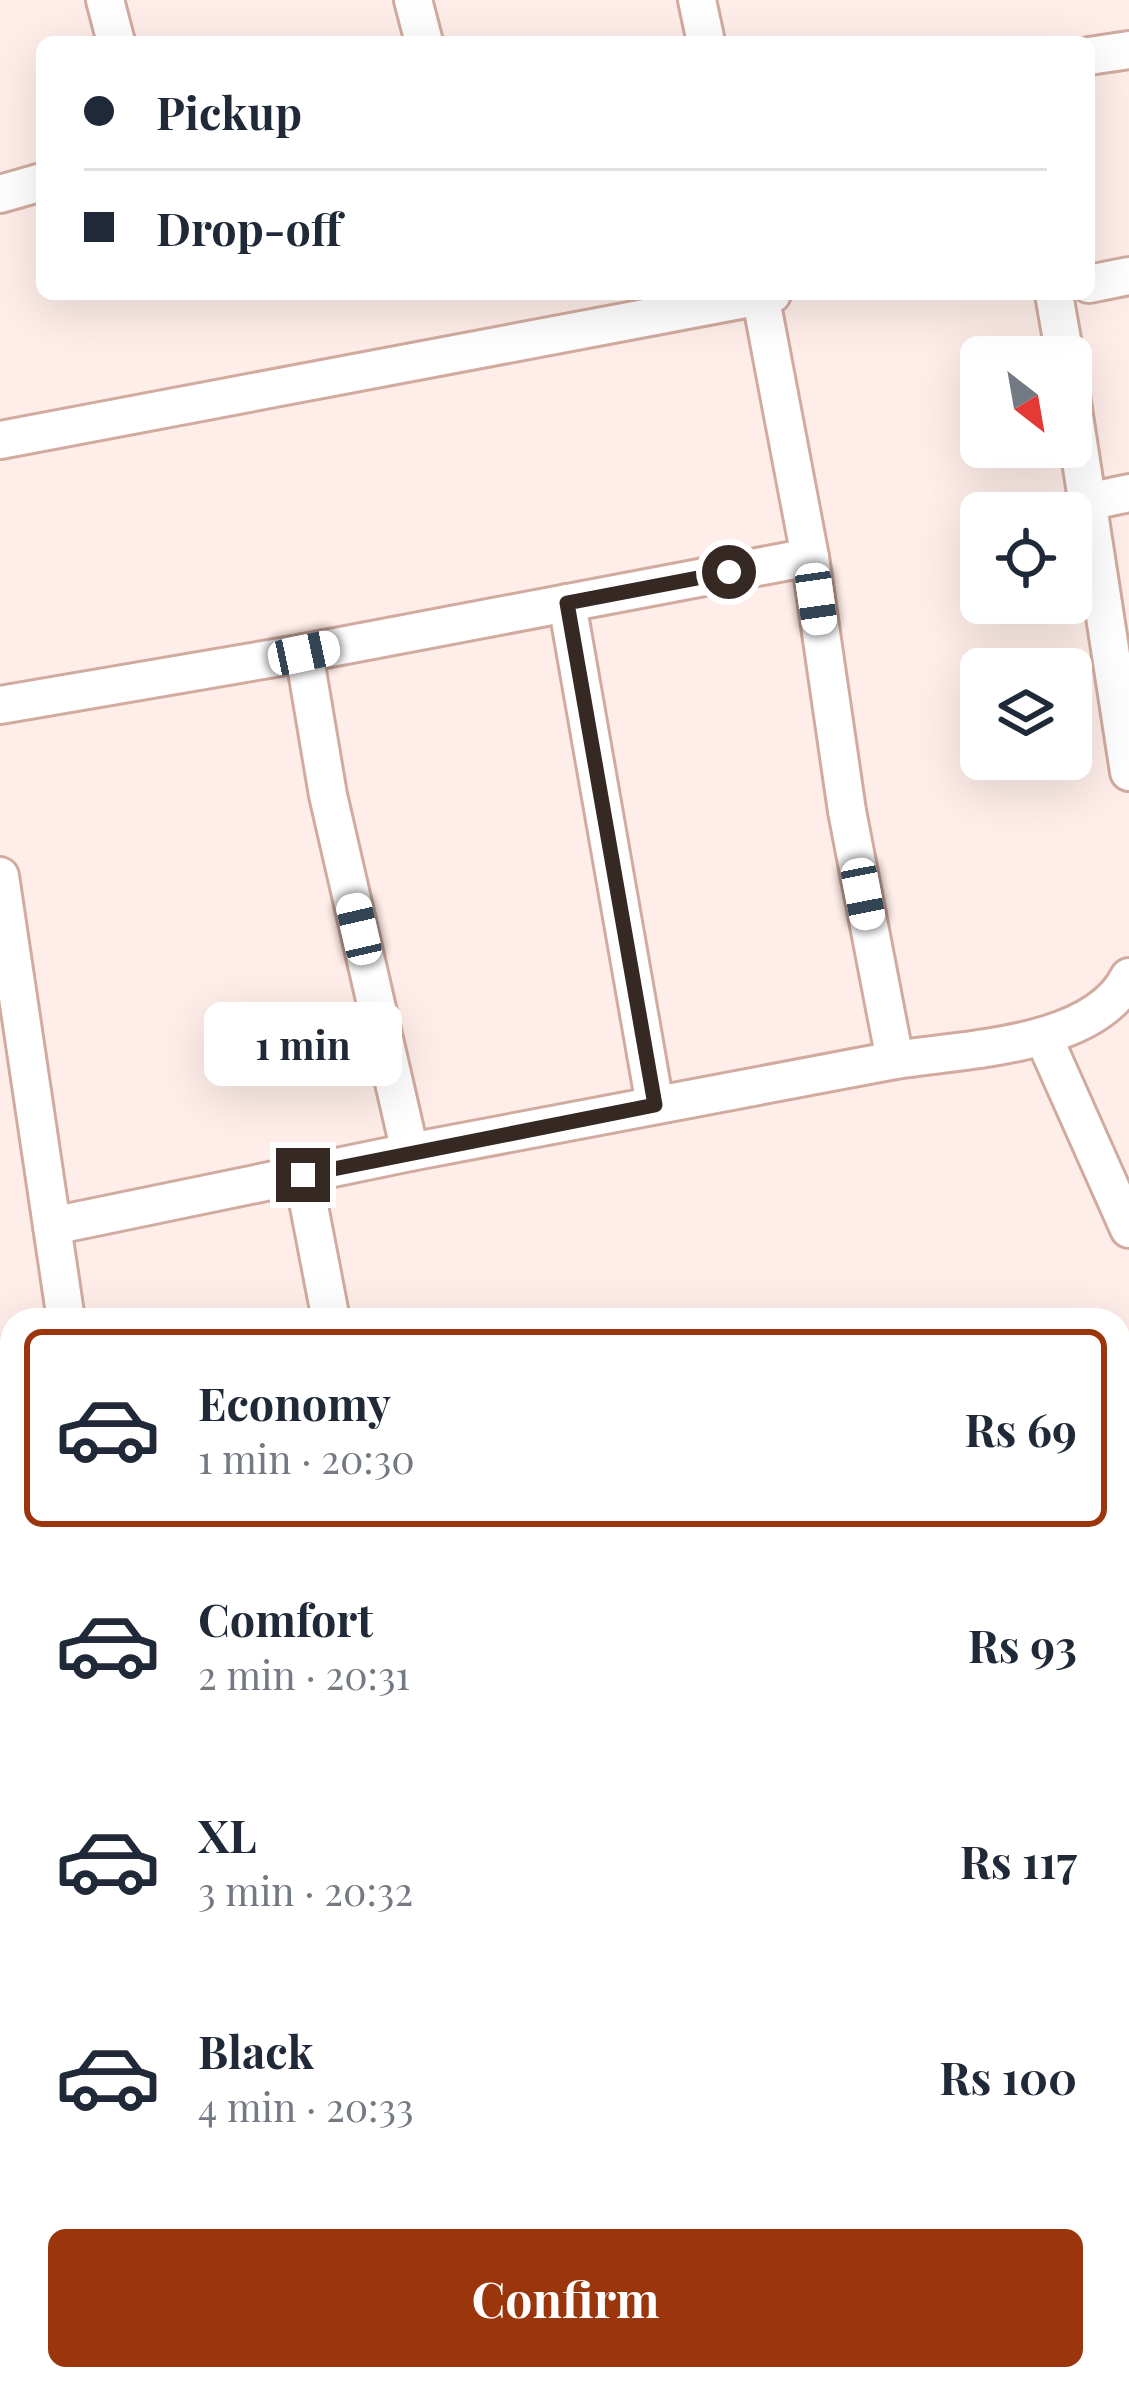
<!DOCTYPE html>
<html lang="en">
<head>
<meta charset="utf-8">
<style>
	:root { --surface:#fff; --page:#f6f6f7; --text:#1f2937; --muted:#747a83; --line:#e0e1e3; --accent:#9b350c }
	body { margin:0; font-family:"Playfair Display",serif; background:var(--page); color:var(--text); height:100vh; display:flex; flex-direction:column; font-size:45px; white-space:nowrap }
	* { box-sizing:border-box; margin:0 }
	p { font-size:39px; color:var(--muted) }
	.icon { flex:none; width:66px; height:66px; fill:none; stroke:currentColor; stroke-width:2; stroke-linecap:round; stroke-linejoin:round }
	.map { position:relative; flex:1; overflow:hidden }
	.panel { position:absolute; left:0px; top:1308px; width:1131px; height:1083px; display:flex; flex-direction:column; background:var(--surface); border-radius:36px 36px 0 0; box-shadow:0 12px 48px #0002 }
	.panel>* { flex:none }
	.hud { position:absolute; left:36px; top:36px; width:1059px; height:264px; border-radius:18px; box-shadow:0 12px 48px #0002; display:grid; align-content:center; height:264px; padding:0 48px; background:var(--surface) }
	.needle { width:78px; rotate:149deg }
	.tools { position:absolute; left:960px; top:336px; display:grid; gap:24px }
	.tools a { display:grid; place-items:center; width:132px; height:132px; border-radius:18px; background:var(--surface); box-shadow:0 12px 48px #0002; font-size:60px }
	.end { position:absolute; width:54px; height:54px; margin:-27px; border:15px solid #362823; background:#fff; box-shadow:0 0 0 6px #fff }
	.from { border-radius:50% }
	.bubble { position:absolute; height:84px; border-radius:18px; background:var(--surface); box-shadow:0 12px 48px #0002; font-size:39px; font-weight:700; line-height:84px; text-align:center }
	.car { position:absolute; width:36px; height:72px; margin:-36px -18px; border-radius:15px; box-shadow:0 0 9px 3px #0007; background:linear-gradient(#fff 24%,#345 0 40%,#fff 0 76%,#345 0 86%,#fff 0) }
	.hud b { display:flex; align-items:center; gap:42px; height:114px; font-size:45px }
	.hud b+b { border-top:3px solid var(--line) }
	.hud i { width:30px; height:30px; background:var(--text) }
	ul { padding:21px 0 0; list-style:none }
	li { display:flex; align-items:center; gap:36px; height:198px; margin:0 24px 18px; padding:0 24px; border:6px solid transparent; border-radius:18px }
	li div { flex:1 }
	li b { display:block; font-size:45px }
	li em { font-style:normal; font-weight:700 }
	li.on { border-color:var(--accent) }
	li>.icon { width:108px; height:108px; stroke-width:1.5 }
	.action { display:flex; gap:24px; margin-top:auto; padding:24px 48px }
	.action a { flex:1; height:138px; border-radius:18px; background:var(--accent); color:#fff; font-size:48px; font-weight:700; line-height:138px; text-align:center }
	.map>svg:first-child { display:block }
</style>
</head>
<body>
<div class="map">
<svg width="1129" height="2389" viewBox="0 0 1129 2389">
	<rect width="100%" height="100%" fill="#feede8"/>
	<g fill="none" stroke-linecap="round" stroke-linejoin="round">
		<defs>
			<g id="minor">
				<polyline points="105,0 116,42"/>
				<polyline points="413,0 424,42"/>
				<polyline points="697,0 706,42"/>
				<polyline points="1089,56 1129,50"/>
				<polyline points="0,194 42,182"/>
				<polyline points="1089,284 1129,276"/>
				<polyline points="1054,294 1065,357"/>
				<polyline points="1071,396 1129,772"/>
				<polyline points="0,440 772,294"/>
				<polyline points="1087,502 1129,493"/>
				<polyline points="567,603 655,1105"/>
				<polyline points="304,653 328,795 410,1152"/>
				<polyline points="0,705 304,653 810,557"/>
				<polyline points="0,876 66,1320"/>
				<polyline points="1043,1036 1129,1229"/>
				<path d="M895,1060C964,1049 1094,1047 1129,977"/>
				<polyline points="303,1175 331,1320"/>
				<polyline points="52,1226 410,1152 895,1060 847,811 810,557 760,294"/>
				<polyline points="0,1519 12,1517"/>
				<polyline points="1119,1540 1129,1539"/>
				<polyline points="1119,1751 1129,1781"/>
				<polyline points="0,1764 12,1761"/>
				<polyline points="1119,2026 1129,2023"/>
				<polyline points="1119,2065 1129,2061"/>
				<polyline points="0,2144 12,2183"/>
				<polyline points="0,2297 12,2294"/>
				<polyline points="181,2379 186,2389"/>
			</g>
		</defs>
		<use href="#minor" stroke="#d1ab9f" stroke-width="42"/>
		<use href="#minor" stroke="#fff" stroke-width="36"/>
	</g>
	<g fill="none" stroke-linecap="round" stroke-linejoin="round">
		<polyline stroke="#362823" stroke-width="15" points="303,1175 655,1105 567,603 729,572"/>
	</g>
</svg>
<div class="tools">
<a><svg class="needle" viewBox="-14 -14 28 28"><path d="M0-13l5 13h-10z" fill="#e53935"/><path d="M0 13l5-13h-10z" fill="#747a83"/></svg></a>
<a><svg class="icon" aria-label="locate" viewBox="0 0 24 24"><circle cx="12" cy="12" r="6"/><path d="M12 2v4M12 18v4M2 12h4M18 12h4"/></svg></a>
<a><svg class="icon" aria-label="layers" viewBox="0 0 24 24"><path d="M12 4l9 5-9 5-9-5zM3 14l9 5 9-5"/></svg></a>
</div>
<i class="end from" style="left:729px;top:572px"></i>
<i class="end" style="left:303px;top:1175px"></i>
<div class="bubble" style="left:204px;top:1002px;width:198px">1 min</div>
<i class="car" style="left:816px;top:599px;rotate:172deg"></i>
<i class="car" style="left:304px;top:653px;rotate:78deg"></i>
<i class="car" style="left:863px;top:894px;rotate:169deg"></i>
<i class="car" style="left:359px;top:929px;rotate:347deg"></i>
<div class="hud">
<b><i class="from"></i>Pickup</b>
<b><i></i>Drop-off</b>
</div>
<section class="panel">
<ul>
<li class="on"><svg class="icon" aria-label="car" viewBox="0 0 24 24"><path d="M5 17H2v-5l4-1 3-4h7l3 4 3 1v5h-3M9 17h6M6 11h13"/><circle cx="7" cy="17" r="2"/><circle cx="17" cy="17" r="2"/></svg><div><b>Economy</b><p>1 min · 20:30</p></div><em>Rs 69</em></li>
<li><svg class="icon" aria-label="car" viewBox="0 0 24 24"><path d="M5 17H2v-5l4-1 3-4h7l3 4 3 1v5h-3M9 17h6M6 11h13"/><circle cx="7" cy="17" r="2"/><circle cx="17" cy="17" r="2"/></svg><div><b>Comfort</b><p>2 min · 20:31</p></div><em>Rs 93</em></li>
<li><svg class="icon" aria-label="car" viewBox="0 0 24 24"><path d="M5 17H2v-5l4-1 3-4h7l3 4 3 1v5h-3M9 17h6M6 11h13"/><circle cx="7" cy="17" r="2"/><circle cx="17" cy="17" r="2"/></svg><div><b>XL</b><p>3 min · 20:32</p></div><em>Rs 117</em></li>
<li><svg class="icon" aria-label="car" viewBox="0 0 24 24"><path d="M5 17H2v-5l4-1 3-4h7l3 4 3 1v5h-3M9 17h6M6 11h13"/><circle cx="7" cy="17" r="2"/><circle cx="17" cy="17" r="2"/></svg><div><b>Black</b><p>4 min · 20:33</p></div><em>Rs 100</em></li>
</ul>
<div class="action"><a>Confirm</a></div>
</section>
</div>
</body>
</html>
